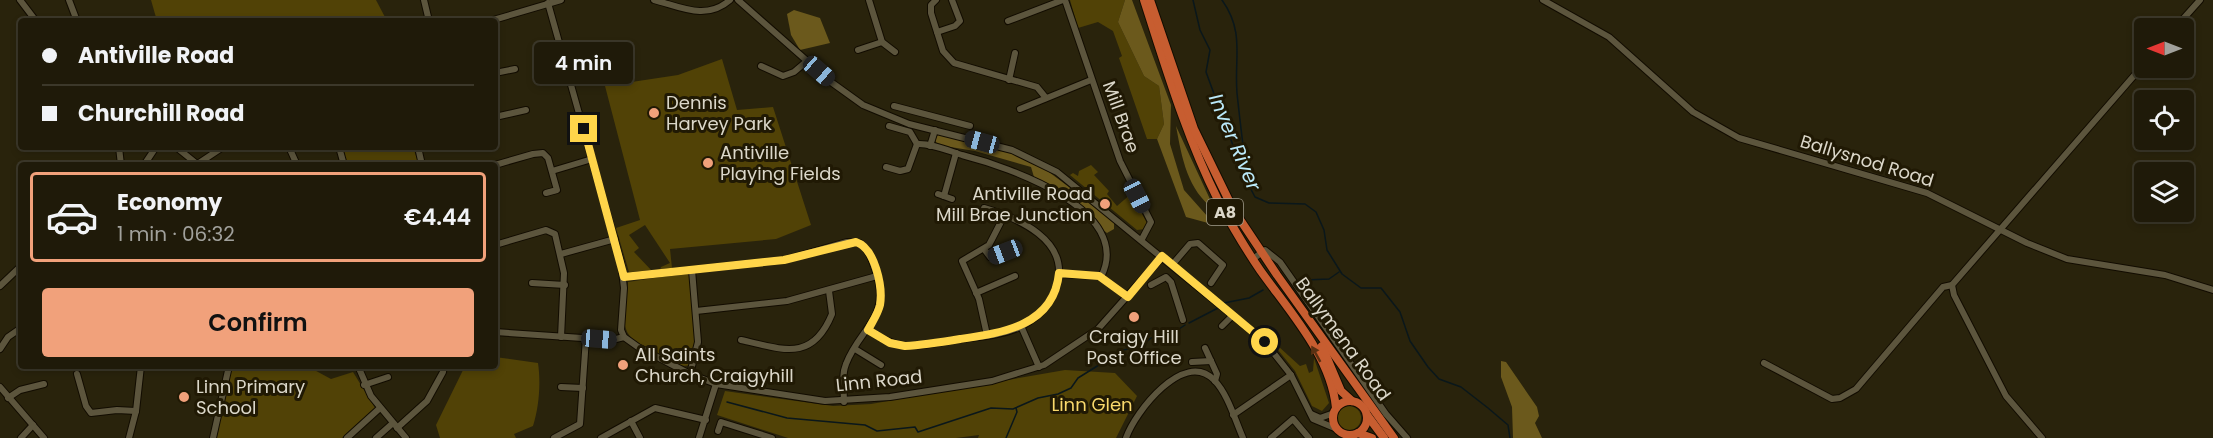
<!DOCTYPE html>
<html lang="en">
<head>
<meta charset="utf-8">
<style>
	:root { --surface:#1f1a09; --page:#2c2717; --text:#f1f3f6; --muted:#a1a19c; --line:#3c382a; --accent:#f1a17b }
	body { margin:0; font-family:Poppins,sans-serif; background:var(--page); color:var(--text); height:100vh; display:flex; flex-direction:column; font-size:22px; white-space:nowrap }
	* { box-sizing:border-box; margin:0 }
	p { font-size:20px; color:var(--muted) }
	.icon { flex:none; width:33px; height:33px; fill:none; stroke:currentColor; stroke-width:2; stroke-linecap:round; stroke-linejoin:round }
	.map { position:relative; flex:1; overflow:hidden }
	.side { position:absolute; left:18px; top:162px; width:480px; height:207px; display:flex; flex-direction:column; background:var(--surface); border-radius:6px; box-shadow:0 3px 9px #0003,0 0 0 2px var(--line) }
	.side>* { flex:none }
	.hud { position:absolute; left:18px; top:18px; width:480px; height:132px; border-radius:6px; box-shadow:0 3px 9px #0003,0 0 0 2px var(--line); display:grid; align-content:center; height:132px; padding:0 24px; background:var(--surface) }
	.needle { width:39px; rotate:270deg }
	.fabs { position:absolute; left:2134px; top:18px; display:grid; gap:12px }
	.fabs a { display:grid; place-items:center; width:60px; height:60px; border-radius:6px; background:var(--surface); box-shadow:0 3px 9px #0003,0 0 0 2px var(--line); font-size:30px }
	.end { position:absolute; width:27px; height:27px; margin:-14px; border:8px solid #ffd54a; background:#111; box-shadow:0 0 0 3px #111 }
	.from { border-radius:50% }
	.bubble { position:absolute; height:42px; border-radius:6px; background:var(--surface); box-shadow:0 3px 9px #0003,0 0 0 2px var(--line); font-size:20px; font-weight:600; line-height:42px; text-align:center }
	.car { position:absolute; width:18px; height:36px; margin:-18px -9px; border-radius:8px; box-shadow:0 0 4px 2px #0007; background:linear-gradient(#222 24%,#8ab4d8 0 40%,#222 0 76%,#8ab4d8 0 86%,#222 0) }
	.hud b { display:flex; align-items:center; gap:21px; height:57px; font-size:22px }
	.hud b+b { border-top:2px solid var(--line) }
	.hud i { width:15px; height:15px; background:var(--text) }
	ul { padding:10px 0 0; list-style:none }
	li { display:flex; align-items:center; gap:18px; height:90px; margin:0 12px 9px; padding:0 12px; border:3px solid transparent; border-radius:6px }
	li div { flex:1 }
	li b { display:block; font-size:22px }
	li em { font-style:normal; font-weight:600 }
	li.on { border-color:var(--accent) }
	li>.icon { width:54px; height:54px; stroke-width:1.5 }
	.primary-button { display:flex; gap:12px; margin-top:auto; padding:12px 24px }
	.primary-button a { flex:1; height:69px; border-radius:6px; background:var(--accent); color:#111; font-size:24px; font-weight:600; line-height:69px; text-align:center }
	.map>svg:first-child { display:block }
</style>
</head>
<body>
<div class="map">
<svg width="2213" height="438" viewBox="0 0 2213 438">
	<rect width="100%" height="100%" fill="#29230c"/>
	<g fill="#514206">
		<polygon points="151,0 376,0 387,21 157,21"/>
		<polygon points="1070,0 1125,0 1118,22 1144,76 1159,86 1164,124 1157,139 1147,139 1119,58 1122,56 1113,31 1098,22 1078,28"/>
		<polygon points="722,59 737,110 773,107 811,225 776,239 670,249 672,268 660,270 661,267 670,263 645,225 629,235 639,248 634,252 652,271 629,272 616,228 640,220 605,86 678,75"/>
		<polygon points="341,147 413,147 419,165 346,165"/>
		<polygon points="1091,165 1098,172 1094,175 1109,191 1107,194 1117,206 1131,194 1147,223 1145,229 1137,230 1070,175 1073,173 1078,176 1079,171"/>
		<path d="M686,273L691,277L696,335L691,365L684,366C668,360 631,346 626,329C621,316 627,295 628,282Z"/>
		<polygon points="1266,335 1300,366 1306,364 1309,373 1313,371 1314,358 1329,403 1322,411 1312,406 1295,371"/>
		<path d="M495,357L538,363C541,383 539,407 533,426L514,434L516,438H440L436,425L465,366H495Z"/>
		<polygon points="231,366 307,366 331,379 353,372 375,408 342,438 215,438"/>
		<polygon points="1065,370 1115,373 1137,396 1116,438 978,438 979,435 956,438 788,438 717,415 725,391 833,406 871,404"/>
		<circle cx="1349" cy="418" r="12"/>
	</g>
	<g fill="#6b591c">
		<polygon points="1125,0 1132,0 1171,105 1170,144 1184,190 1208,217 1208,223 1186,217 1157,139 1164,124 1159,86 1144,76 1118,22"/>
		<polygon points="794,10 820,18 830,43 800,50 791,35 787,14"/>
		<path d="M1176,126L1215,210C1187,190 1182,158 1176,126Z"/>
		<polygon points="939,134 1008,151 1041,166 1114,221 1114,229 1107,233 1103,230 1067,195 1034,177 1031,167 975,151 938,145 934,139"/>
		<polygon points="1501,361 1506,362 1537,407 1539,416 1535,423 1542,438 1513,438 1512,407 1501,377"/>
	</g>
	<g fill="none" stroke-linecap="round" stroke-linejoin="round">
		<g stroke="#0a171b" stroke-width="1.5">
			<polyline points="1193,0 1200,30 1210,50 1206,72 1245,178 1255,197 1269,203 1305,204 1316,212 1324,230 1327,250 1342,274 1361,288 1381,288 1400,312 1410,341 1428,367 1439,379 1461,387 1488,408 1508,425 1510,438"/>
			<path d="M1222,0C1245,32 1234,58 1237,93C1240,122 1244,152 1247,181"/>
			<polyline points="1305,280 1329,279 1339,272"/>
			<polyline points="1224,303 1249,298 1263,290"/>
			<polyline points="1189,323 1218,308"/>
			<polyline points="727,402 787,418 865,425 877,431 915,427 918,432 991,408 1013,409 1038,398 1058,394 1071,388 1078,378 1123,350 1140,347 1151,338 1173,333 1185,325"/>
			<polyline points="1006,438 1017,412 1016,408"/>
		</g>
		<defs>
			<g id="minor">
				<polyline points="20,0 36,21"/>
				<polyline points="69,0 77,21"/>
				<polyline points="424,0 429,21"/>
				<path d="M654,0C681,7 706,21 730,0"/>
				<polyline points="738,0 831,82 863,105 909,124 1012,150 1057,172 1265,342 1291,375 1313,419 1337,429"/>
				<polyline points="869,0 882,42 895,52"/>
				<polyline points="936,0 931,5 931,13 943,51 954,63 1037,87 1046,98"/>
				<polyline points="1065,0 1120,161 1151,222 1142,239"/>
				<polyline points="1543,0 1609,37 1693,112 1739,138 1927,193 2027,243 2067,259 2165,275 2213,290"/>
				<polyline points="548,3 621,263 624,288 621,330 624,337 638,347 690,374 716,384 825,401 890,397 992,381 1044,365 1098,329 1162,257"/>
				<polyline points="490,21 561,0"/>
				<polyline points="1008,21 1063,0"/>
				<polyline points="2175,28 2200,0"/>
				<polyline points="937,32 955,26 960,21 952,0"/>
				<polyline points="858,50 882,42"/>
				<polyline points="761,66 783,76 794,72 807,61"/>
				<polyline points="495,73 515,69"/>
				<polyline points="1009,80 1015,53"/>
				<polyline points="894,106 970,126"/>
				<polyline points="1020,109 1091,80"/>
				<polyline points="495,117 526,110"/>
				<polyline points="889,126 910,132 917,144"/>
				<path d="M917,144C931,143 949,151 962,155C1009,167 1135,210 1101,277"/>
				<polyline points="930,146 935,130"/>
				<polyline points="119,147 121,165"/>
				<polyline points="176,147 197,164"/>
				<polyline points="289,147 297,165"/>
				<polyline points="339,147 344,165"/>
				<polyline points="418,147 422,165"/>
				<polyline points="144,165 156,147"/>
				<polyline points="196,165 223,147"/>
				<polyline points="495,165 533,154 543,153 548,158 557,190 546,193"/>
				<polyline points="886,167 900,171 908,169 917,144"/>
				<polyline points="552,171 592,159"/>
				<polyline points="938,194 952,199"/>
				<polyline points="944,196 956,153"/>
				<polyline points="495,245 546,230 555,234 564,273 561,337"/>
				<polyline points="984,249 990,257 1005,252"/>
				<polyline points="561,254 615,239"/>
				<polyline points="1253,259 1265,250 1280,262 1386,414 1407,438"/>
				<polyline points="1172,265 1190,244 1198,243 1223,265 1211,283"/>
				<polyline points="1059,274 1099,276 1128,297"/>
				<path d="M624,277L784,260L847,242L860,243C870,251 872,261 876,272C891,319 860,327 846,364C841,376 844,390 844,402"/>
				<polyline points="532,283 565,285"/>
				<polyline points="1151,285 1166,277 1171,282 1183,320"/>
				<polyline points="0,286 21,266"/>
				<polyline points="976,293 1015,276"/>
				<polyline points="696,311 787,301 877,276"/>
				<polyline points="1021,326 1039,367"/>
				<polyline points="1222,326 1233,315"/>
				<path d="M868,330C902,353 917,346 955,340C977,337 1002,336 1022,326C1039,317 1052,303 1057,285C1070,240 1018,218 984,208"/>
				<polyline points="495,332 612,340 624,337"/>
				<polyline points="987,335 979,299 962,261 989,245 1005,214"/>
				<path d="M741,340C782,349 812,363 832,314L829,291"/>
				<polyline points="1205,348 1217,374 1215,381"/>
				<polyline points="0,349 8,337 21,328"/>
				<polyline points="855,349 881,365"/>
				<polyline points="1192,362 1211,361"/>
				<polyline points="1764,363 1832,399 1840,398 1856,389 1943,287 1952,285"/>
				<polyline points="358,366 371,396 406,438"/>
				<polyline points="77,374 86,406 91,413 117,410 136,411"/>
				<polyline points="690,374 698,342 692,270"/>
				<polyline points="364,385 388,377"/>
				<polyline points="0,387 44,438"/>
				<polyline points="561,387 583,388"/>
				<polyline points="8,398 20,390 44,384"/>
				<polyline points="1311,414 1320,418 1334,413"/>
				<polyline points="1233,415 1291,375"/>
				<polyline points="631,421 640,438"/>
				<polyline points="397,428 427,401 443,372"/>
				<polyline points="718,431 721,422 772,438"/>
				<polyline points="21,438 33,425"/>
				<polyline points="129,438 136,411 141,366"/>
				<polyline points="213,438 229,366"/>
				<polyline points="347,438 380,408"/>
				<polyline points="376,438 393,423"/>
				<polyline points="554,438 580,424 586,338"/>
				<polyline points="601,438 655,408 706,420"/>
				<polyline points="699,438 716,384"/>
				<path d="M1126,438C1135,412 1184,349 1214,380C1228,394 1235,420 1243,438"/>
				<polyline points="1271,438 1293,419 1309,438"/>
				<polyline points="2042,438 2006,396 1954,295 1952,285 2145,63"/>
			</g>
			<g id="highway">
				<path d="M1144,0C1166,68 1186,136 1218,200C1231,224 1245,248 1260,270C1289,311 1331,356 1336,408"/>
				<polyline points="1150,0 1194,129 1233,209 1277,275 1394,438"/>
				<polyline points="1322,346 1341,391 1352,401"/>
				<circle cx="1350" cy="418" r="17"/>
				<polyline points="1367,415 1384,438"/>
				<polyline points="1358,433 1372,438"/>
			</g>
		</defs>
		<use href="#minor" stroke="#120c00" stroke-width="8"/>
		<use href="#highway" stroke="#120c00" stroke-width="10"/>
		<use href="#minor" stroke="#5c553d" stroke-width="6"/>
		<use href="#highway" stroke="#c75d30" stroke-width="8"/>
	</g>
	<defs><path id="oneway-solid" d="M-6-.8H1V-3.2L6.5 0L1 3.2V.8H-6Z" transform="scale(1.5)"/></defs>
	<use fill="#5a3113" href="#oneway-solid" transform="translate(1316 354) rotate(-119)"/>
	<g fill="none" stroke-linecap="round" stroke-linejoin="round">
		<path stroke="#ffd54a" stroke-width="8" d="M584,129L624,277L784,260L856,242C875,248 883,287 880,305C878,314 872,322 868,330L890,343L905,346C924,345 942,342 960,339C1002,333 1054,326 1059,273L1099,276L1128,297L1162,256L1265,342"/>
	</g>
	<g fill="#f1a17b" stroke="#201904" stroke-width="2">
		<circle cx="654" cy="113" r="6"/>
		<circle cx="708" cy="163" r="6"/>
		<circle cx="1105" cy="204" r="6"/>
		<circle cx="1134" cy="317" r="6"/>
		<circle cx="623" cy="365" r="6"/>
		<circle cx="184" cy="397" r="6"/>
	</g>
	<g text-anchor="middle" stroke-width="6" stroke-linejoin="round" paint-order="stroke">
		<rect fill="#201904" stroke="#a39e8e" stroke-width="1.5" x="1207" y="199" width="36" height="26" rx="4.5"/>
		<g font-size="16" font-weight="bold" fill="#dbd7c9">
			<text x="1225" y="218">A8</text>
		</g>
		<g font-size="18" fill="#dbd7c9" stroke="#201904" text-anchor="start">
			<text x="666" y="109">Dennis<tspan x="666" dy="21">Harvey Park</tspan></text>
			<text x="720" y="159">Antiville<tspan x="720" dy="21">Playing Fields</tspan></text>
			<text x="1093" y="200" text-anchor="end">Antiville Road<tspan x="1093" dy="21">Mill Brae Junction</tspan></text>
			<text x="1134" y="343" text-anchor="middle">Craigy Hill<tspan x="1134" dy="21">Post Office</tspan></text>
			<text x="635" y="361">All Saints<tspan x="635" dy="21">Church, Craigyhill</tspan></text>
			<text x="196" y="393">Linn Primary<tspan x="196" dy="21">School</tspan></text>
		</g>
		<g font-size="18" fill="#dbd7c9" stroke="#201904">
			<text transform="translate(1121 117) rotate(70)" y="6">Mill Brae</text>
			<text transform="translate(1867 161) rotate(17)" y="6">Ballysnod Road</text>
			<text transform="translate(1343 339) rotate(54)" y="6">Ballymena Road</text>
			<text transform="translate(879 381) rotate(-6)" y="6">Linn Road</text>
		</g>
		<g font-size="18" fill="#f9d96c" stroke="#201904">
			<text x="1092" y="411">Linn Glen</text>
		</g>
		<g font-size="20" font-style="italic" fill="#bbeafa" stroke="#201904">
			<text transform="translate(1235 142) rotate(67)" y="7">Inver River</text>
		</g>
	</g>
</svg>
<div class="fabs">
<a><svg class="needle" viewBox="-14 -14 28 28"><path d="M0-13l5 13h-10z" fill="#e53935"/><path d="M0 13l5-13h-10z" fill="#a1a19c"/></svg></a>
<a><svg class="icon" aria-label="locate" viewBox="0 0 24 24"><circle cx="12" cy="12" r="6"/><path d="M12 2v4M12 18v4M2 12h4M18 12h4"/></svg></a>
<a><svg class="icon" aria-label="layers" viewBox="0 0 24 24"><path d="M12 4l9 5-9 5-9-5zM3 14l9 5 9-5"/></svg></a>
</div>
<i class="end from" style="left:1265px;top:342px"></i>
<i class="end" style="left:584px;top:129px"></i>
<div class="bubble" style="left:534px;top:42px;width:99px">4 min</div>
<i class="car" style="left:819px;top:71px;rotate:131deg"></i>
<i class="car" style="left:982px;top:142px;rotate:285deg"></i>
<i class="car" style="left:1137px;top:196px;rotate:153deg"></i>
<i class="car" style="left:1005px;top:252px;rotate:249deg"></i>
<i class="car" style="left:599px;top:339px;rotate:95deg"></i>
<div class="hud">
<b><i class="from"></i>Antiville Road</b>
<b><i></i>Churchill Road</b>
</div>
<section class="side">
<ul>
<li class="on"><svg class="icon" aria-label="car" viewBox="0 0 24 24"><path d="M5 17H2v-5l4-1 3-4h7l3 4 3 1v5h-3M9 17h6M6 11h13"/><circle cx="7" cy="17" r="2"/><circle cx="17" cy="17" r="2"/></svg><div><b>Economy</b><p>1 min · 06:32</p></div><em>€4.44</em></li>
</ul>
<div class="primary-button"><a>Confirm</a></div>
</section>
</div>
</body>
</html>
